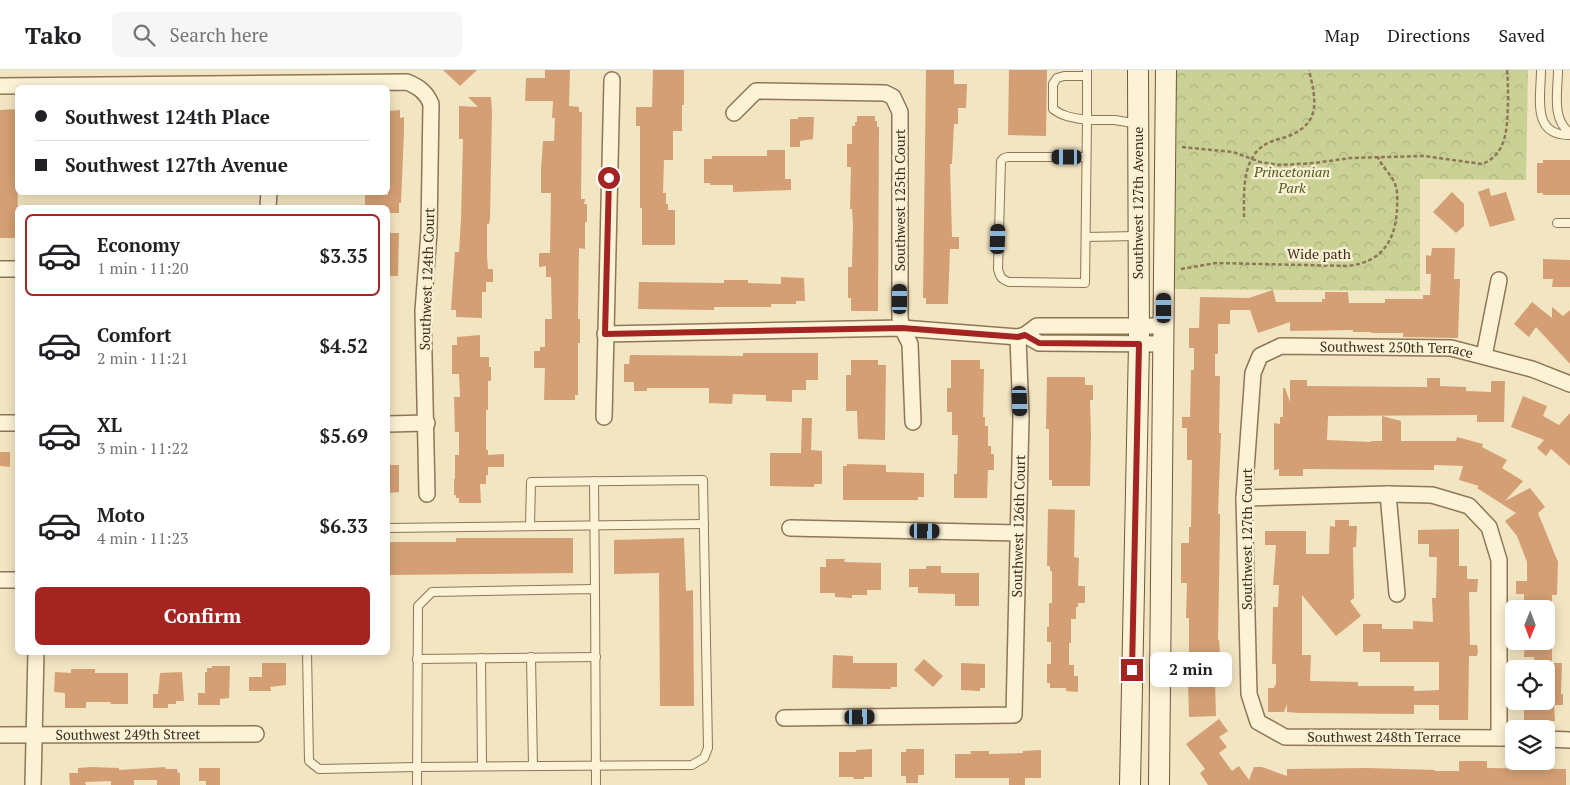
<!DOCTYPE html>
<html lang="en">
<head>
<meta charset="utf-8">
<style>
	:root { --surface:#fff; --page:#f6f6f6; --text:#202124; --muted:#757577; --line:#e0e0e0; --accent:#a32421 }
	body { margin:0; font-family:"PT Serif",serif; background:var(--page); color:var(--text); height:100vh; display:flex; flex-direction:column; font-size:19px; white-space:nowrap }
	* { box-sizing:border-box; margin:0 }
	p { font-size:16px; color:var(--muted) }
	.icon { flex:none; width:28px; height:28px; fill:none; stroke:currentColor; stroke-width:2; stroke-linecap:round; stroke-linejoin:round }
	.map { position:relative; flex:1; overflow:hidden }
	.sheet { position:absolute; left:15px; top:135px; width:375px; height:450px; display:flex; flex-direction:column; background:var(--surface); border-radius:8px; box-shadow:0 2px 12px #0003 }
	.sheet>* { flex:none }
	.banner { position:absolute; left:15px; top:15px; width:375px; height:110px; border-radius:8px; box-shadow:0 2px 12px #0003; display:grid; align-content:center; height:110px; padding:0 20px; background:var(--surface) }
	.needle { width:32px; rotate:181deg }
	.buttons { position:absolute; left:1505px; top:530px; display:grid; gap:10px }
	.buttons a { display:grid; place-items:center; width:50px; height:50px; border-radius:8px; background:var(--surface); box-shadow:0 2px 12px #0003; font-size:25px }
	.end { position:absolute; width:22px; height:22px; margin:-11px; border:6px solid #a32421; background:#fff; box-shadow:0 0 0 2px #fff }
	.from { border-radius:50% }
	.bubble { position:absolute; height:35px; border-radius:8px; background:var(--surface); box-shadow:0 2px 12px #0003; font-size:16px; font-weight:600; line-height:35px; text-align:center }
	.car { position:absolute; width:15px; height:30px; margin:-15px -8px; border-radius:6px; box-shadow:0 0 4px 1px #0007; background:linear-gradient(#222 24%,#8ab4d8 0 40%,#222 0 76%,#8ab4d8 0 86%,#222 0) }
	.banner b { display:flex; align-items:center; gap:18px; height:48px; font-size:19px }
	.banner b+b { border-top:1px solid var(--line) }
	.banner i { width:12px; height:12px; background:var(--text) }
	ul { padding:9px 0 0; list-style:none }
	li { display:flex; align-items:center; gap:15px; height:82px; margin:0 10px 8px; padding:0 10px; border:2px solid transparent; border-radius:8px }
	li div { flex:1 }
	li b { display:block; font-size:19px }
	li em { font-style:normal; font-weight:600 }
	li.selected { border-color:var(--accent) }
	li>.icon { width:45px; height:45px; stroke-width:1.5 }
	.button { display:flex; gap:10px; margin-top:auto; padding:10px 20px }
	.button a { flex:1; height:58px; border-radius:8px; background:var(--accent); color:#fff; font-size:20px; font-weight:600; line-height:58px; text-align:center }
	header { display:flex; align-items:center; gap:30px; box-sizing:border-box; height:70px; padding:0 25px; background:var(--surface); border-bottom:1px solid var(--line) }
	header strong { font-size:24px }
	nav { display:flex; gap:28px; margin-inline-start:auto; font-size:18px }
	.search { width:350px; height:45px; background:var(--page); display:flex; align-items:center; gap:12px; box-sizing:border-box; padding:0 18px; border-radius:8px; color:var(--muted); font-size:19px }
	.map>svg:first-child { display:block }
</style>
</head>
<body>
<header>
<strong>Tako</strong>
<div class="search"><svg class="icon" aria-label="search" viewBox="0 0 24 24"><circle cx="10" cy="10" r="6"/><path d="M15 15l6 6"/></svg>Search here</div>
<nav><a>Map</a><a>Directions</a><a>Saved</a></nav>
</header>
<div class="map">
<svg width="1570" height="715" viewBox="0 0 1570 715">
	<defs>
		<pattern id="park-crowns" width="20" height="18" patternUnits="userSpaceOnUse" patternTransform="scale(1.25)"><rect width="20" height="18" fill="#c9d195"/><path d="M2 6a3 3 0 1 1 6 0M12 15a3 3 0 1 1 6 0" fill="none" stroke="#aeb480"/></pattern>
	</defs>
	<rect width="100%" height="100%" fill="#f2e5c2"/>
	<polygon fill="url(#park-crowns)" points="1172,0 1528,0 1526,110 1420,109 1420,221 1169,219"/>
	<g fill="#d49f74">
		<polygon points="443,0 477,0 460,16"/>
		<polygon points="545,0 570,0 569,36 579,37 579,42 582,42 581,129 585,129 584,134 587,134 587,152 585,152 585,179 579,178 578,249 580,249 580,273 578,273 578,325 575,325 575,330 544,330 545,298 534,298 534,281 540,281 540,277 545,277 545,249 552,249 551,207 546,207 546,196 539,197 539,183 550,183 551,123 541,123 541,99 543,71 554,71 555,48 552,48 553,31 525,31 526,8 545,8"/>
		<polygon points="653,0 684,0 684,35 682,35 682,61 673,61 673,90 664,90 663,123 666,123 666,134 668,134 668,140 675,140 675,175 642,175 642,138 640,138 640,56 636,56 636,37 652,37"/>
		<polygon points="926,0 954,0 954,14 967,14 966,38 958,38 958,54 954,54 952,94 950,94 952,167 959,167 959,179 950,179 948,234 926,234 926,228 923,228"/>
		<polygon points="1009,0 1047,0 1046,66 1008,65"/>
		<polygon points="468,27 491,27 492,41 490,149 489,154 487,154 487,186 488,199 493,199 493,212 486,212 486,222 482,222 482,248 456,247 456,240 451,240 455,182 459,182 461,149 463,69 459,69 459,36 478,37"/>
		<polygon points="17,39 18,168 0,168 0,40"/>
		<polygon points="400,40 400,48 404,47 404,61 401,133 399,133 399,143 388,143 388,138 365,138 365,125 388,125 388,41"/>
		<polygon points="857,46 875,46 875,51 877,51 877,57 879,57 878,241 851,241 851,228 848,228 848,197 852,197 853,154 852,139 850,139 851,97 847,97 847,74 852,74 852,56 855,56 855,52 857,52"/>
		<polygon points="798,47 814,47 813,69 800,71 800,77 790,77 790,49 798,49"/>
		<polygon points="767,80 785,80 785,109 791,109 791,120 733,122 733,115 710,115 710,113 704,113 704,89 712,89 712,86 767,86"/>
		<polygon points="1543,90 1570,90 1570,125 1543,125 1543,123 1537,123 1537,93 1543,93"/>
		<polygon points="1489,118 1491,126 1506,122 1515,150 1490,157 1478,122"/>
		<polygon points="1452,122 1464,134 1464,156 1456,163 1433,142"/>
		<polygon points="388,163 399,163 398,206 388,206"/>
		<polygon points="1432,178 1455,178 1454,209 1460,209 1458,268 1403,267 1403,263 1371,263 1371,262 1353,262 1353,260 1290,261 1290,252 1258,263 1250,240 1230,240 1230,254 1218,254 1218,284 1215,284 1215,306 1220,306 1219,363 1221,363 1218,444 1220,444 1220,457 1218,570 1219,570 1220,585 1227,585 1227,598 1217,598 1216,611 1215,611 1216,646 1189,647 1188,611 1186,611 1186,584 1189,584 1189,548 1186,548 1187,513 1181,513 1181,473 1189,473 1189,457 1191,457 1192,390 1187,390 1187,358 1182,358 1182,347 1190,347 1191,300 1194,300 1194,278 1189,278 1189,258 1199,258 1200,227 1249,228 1273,220 1276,232 1322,232 1322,229 1325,229 1325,222 1348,222 1349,233 1385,233 1385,229 1423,229 1423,225 1430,225 1431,204 1426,204 1426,185 1431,186"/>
		<polygon points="1543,189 1570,190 1570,217 1552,217 1553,209 1543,209"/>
		<polygon points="781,207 804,208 805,231 796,231 796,234 771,234 771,237 714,237 714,240 638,239 639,212 724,213 724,210 748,210 748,213 781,214"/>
		<polygon points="1532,232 1552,248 1552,237 1563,246 1570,240 1570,294 1536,257 1529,267 1514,254"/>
		<polygon points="480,265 480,287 489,287 489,297 491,297 491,311 488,311 488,340 486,340 486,380 488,380 488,385 504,384 504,397 488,397 488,405 486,405 486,414 480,414 481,433 459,433 459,428 456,428 456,425 454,425 454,409 455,409 455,385 459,385 459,362 455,362 454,327 460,327 459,304 452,304 452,275 457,275 457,267"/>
		<polygon points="743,283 818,283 818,310 806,310 806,320 792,320 792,332 766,331 766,325 733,324 732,334 709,333 709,318 647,318 647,321 634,321 634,312 624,312 624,294 629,294 630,285 743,286"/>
		<polygon points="851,290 878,290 878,295 886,295 885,370 858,369 857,341 846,341 846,305 851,305"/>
		<polygon points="951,290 980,290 980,299 984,299 983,347 985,347 985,356 988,356 988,376 991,376 991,384 994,384 994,400 988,400 987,428 954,428 954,404 957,404 958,365 952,365 952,342 947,342 947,318 951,318"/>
		<polygon points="1047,307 1085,307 1085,315 1093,315 1093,330 1090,330 1091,364 1090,416 1052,416 1052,410 1049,410 1049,359 1046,359"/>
		<polygon points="1427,308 1440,308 1440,316 1466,317 1466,321 1491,322 1491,311 1505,311 1504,352 1477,352 1477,345 1328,346 1327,370 1371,372 1371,371 1382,371 1382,346 1401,351 1401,371 1456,371 1457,367 1483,374 1482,377 1507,390 1502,398 1523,411 1505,431 1530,418 1545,437 1538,443 1558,492 1557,525 1552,525 1552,539 1524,539 1524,524 1516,524 1516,511 1527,511 1527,492 1517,466 1505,451 1516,443 1477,418 1479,416 1459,410 1463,396 1434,395 1434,400 1303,399 1303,406 1279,406 1279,399 1274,400 1274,353 1280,354 1280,347 1283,347 1283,318 1285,318 1290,332 1290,310 1307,310 1307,316 1427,317"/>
		<polygon points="1523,326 1547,336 1543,346 1559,355 1570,343 1570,396 1551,379 1546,386 1537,378 1544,370 1511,357"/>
		<polygon points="802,348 812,348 811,380 822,381 822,414 814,414 814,417 770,416 770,383 801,383"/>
		<polygon points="0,382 10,382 10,397 0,396"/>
		<polygon points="847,394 886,395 886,402 924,403 924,427 918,427 918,430 843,430 843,396 847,396"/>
		<polygon points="388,395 399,395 399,422 388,423"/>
		<polygon points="1048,439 1075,440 1074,487 1079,488 1078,516 1085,516 1085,533 1078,533 1078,537 1076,537 1076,549 1071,549 1071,573 1069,573 1069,595 1074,595 1074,606 1078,606 1078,622 1066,621 1066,618 1050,618 1050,613 1047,613 1047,594 1051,594 1051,572 1047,572 1047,557 1049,557 1049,533 1052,533 1052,501 1050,501 1050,496 1047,496"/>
		<polygon points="1335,450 1349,450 1349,456 1357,456 1356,477 1353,477 1354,528 1350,531 1361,546 1336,566 1302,525 1302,585 1311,585 1310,611 1358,612 1358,616 1414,616 1414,621 1439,620 1439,592 1380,592 1380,582 1363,582 1363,554 1382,554 1382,559 1413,559 1413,551 1433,552 1432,528 1436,528 1437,487 1429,487 1429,474 1418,474 1418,460 1459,459 1459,496 1467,496 1467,509 1478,509 1477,522 1469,522 1470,575 1477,575 1478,581 1477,586 1469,586 1468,650 1439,650 1439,635 1414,635 1414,644 1299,643 1287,642 1287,634 1284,642 1268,642 1268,618 1274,618 1275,615 1276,615 1276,594 1272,594 1273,537 1278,537 1279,515 1273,515 1276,475 1265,475 1265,461 1306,461 1306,484 1329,484 1330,456 1335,457"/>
		<polygon points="456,468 573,468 573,503 388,505 388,472 456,472"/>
		<polygon points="684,468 686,521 693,520 694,636 660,636 659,503 614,504 614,470"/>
		<polygon points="826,489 845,489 844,492 881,493 881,520 867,520 867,525 852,525 852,528 835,527 835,523 820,523 820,497 826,497"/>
		<polygon points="926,496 941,496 941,503 979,503 979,536 955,536 955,524 918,523 918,517 909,517 909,499 926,499"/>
		<polygon points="1525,571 1552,571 1552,593 1562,593 1561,624 1563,624 1563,635 1554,635 1555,651 1524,651 1524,631 1546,631 1546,599 1535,599 1534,587 1524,587"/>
		<polygon points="833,585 853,586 853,593 897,593 897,617 891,617 891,619 832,618"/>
		<polygon points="924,589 943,606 933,617 914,600"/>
		<polygon points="262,593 286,593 286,615 270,617 271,621 249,621 249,607 262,607"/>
		<polygon points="961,593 985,594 985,618 980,618 980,621 961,620"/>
		<polygon points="212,596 230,596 229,628 220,629 220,635 198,635 198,623 205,623 205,602 207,602 207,598 212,598"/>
		<polygon points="71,599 95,599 95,603 128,603 128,634 111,634 110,632 86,632 86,638 65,638 65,623 54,622 55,602 71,603"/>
		<polygon points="182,602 184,631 176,631 176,634 168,634 168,638 153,638 153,624 158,624 160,603"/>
		<polygon points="1219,649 1228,661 1219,667 1227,677 1219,683 1232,701 1239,696 1249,710 1254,697 1262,697 1287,706 1287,699 1368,698 1435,700 1435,701 1459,701 1459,691 1487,691 1487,698 1566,699 1566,715 1208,715 1200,703 1205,699 1186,674"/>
		<polygon points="872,679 872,707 864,707 864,709 854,709 853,707 839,707 839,682 856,682 856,680"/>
		<polygon points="906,679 924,679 924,705 918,705 918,713 906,713 906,706 901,706 901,682 906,682"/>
		<polygon points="1041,680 1041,708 1025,708 1025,715 1009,715 1009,708 955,708 955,684 971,684 970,681 989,681 989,684 1023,683 1023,681"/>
		<polygon points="92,697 119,698 119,700 165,697 166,699 177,699 178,703 180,703 180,715 157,715 157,710 134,710 134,715 111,715 111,711 85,712 86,715 70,715 69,703 78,703 78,698"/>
		<polygon points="199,698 220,698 220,715 206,715 206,711 199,711"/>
	</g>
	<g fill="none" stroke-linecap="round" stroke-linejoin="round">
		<defs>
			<g id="lane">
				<path d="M1541,0C1541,27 1531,66 1570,65"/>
				<path d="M1558,0C1558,21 1551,49 1570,63"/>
				<path d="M1087,6H1064L1057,8L1053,14V39C1063,47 1075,48 1087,50V0"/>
				<path d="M1086,87H1008L1004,88L1001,91L998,199C1000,207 1001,209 1009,212L1085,213C1086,159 1086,105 1087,50H1115L1138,54"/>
				<polyline points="1557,153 1570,153"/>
				<polyline points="1086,167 1137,166"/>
				<polyline points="594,411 595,519"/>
				<polyline points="388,458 704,454"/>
				<polyline points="307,582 309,691 319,699 417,697 692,695 704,688 708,678 703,410 531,412 530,456"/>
				<polyline points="531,587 533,696"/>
				<polyline points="481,588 482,696"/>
				<polyline points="417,589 596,587"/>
				<polyline points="417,715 418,536 432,522 595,519 596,715"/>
			</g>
			<g id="street">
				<path d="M0,16L407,12C419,17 426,22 431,34L429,162L423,241L427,424"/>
				<polyline points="734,43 756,21 885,23 893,27 900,42 900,248 902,258 910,274 913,352"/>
				<polyline points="268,138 269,122"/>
				<polyline points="0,199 18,199"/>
				<polyline points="605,264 902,258 1018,267 1025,265 1037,256 1163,256"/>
				<polyline points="1025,265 1039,273 1163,274"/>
				<polyline points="1484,286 1499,210"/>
				<polyline points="604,347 612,10"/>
				<polyline points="0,353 18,353"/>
				<polyline points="388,354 427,353"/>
				<polyline points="1388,424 1397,524"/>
				<polyline points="1244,428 1388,424 1432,425 1469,436 1489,457 1499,490 1499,668"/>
				<polyline points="790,458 1018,463"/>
				<polyline points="0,510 18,510"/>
				<path id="s1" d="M784,648L1014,645L1021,347L1018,267"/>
				<path id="s2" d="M0,665L256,664"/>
				<path id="s3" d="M1514,668L1285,667L1258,652L1249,624L1244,428L1253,303L1260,286L1281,276L1451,278L1532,299L1570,314"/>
				<polyline points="1546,669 1570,670"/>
				<polyline points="33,715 36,582"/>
			</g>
			<g id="secondary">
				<polyline points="1130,715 1139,274 1138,0"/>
				<polyline points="1159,715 1166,0"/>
			</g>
		</defs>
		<use href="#lane" stroke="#8e7657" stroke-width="10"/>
		<use href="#street" stroke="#8e7657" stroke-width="18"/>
		<use href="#secondary" stroke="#70573a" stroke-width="22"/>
		<g stroke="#8e7657" stroke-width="2.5" stroke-dasharray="4 2.5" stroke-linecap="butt">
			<path d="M1182,77L1233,82L1260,92L1280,95L1314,93L1351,88L1424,86L1482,94C1508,84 1507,56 1508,32C1508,21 1508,11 1507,0"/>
			<path d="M1244,147C1244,125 1242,97 1258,80C1266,72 1276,70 1286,67C1322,54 1316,30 1309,0"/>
			<path d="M1181,199L1216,193L1348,196C1381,192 1395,172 1397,140C1397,133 1398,124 1396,117C1393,105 1382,98 1378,87"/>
		</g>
		<use href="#lane" stroke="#fcf2d6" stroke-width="8"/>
		<use href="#street" stroke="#fcf2d6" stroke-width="15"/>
		<use href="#secondary" stroke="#fcf2d6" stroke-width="20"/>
	</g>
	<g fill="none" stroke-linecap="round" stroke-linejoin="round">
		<polyline stroke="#a32421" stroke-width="6" points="609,108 605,264 902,258 1018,267 1025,265 1039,273 1139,274 1132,600"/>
	</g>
	<g text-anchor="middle" stroke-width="5" stroke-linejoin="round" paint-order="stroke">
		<g font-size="14" font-style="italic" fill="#4b5b21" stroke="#f9efd2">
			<text x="1292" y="107">Princetonian<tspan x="1292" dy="16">Park</tspan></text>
		</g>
		<g font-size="14" fill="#3c2d1d" stroke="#f9efd2">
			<text transform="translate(900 130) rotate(-90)" y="5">Southwest 125th Court</text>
			<text transform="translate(1138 133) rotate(-90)" y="5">Southwest 127th Avenue</text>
			<text x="1319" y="189">Wide path</text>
			<text transform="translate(427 209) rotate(-88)" y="5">Southwest 124th Court</text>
			<text dy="5" stroke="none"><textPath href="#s3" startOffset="768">Southwest 250th Terrace</textPath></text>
			<text dy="5" stroke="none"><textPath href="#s1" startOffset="419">Southwest 126th Court</textPath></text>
			<text transform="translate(1247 469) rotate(-90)" y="5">Southwest 127th Court</text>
			<text dy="5" stroke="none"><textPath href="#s2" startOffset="128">Southwest 249th Street</textPath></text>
			<text x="1384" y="672">Southwest 248th Terrace</text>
		</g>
	</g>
</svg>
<div class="buttons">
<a><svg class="needle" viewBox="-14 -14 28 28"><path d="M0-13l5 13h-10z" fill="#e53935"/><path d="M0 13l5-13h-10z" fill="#757577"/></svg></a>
<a><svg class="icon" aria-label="locate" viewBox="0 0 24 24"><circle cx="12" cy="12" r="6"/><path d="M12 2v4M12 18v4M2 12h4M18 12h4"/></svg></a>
<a><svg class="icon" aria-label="layers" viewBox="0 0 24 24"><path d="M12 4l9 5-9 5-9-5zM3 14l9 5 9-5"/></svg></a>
</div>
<i class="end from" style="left:609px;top:108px"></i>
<i class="end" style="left:1132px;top:600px"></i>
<div class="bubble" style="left:1150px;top:582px;width:82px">2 min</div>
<i class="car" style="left:1067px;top:87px;rotate:270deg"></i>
<i class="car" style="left:998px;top:169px;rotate:2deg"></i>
<i class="car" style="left:900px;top:229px;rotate:0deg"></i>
<i class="car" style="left:1164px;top:238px;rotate:0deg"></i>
<i class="car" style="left:1020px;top:331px;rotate:178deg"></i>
<i class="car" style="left:925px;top:461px;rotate:91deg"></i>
<i class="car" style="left:860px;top:647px;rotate:89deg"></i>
<div class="banner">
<b><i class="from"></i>Southwest 124th Place</b>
<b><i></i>Southwest 127th Avenue</b>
</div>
<section class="sheet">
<ul>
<li class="selected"><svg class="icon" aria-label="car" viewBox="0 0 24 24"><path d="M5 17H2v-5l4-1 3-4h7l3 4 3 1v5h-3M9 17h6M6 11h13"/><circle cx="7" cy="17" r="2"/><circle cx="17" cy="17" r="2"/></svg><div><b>Economy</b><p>1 min · 11:20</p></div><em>$3.35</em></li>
<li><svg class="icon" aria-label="car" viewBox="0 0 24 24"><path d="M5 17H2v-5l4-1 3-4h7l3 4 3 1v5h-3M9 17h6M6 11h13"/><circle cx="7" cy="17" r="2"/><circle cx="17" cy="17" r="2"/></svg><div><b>Comfort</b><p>2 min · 11:21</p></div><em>$4.52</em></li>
<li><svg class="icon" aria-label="car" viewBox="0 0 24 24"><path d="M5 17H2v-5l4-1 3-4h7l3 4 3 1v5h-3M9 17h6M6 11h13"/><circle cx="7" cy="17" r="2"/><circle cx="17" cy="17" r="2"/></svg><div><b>XL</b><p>3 min · 11:22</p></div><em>$5.69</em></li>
<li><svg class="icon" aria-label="car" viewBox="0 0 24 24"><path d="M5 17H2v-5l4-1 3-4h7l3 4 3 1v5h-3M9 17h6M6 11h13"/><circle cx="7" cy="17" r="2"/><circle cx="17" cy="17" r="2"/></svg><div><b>Moto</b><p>4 min · 11:23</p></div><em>$6.33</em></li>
</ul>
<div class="button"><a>Confirm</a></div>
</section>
</div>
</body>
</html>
